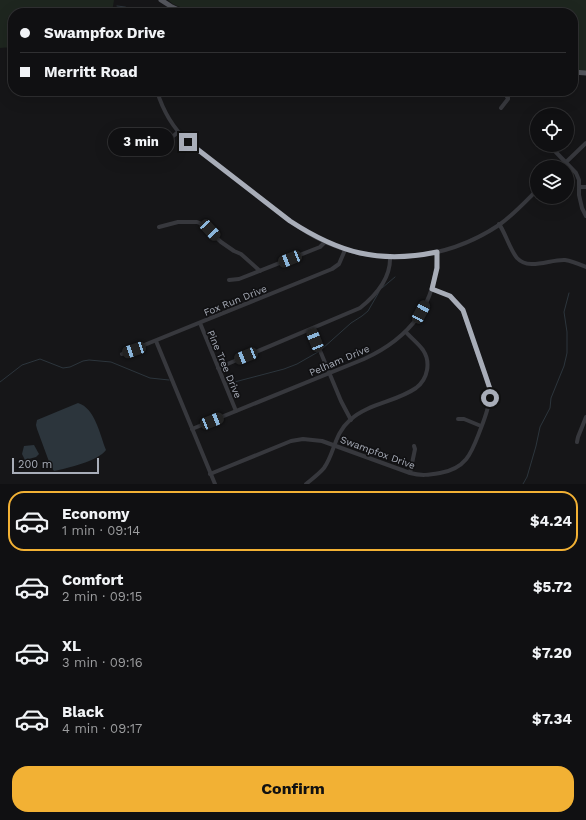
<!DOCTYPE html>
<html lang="en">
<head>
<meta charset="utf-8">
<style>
	:root { --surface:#101012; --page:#1e1e20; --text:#f1f3f6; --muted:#9c9d9f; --line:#303032; --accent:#f2b134 }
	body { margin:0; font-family:"Work Sans",sans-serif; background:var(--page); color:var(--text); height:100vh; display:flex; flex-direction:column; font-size:15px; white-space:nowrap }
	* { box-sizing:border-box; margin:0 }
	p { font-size:13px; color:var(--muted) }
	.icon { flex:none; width:22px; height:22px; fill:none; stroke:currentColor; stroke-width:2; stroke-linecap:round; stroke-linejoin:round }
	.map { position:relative; height:484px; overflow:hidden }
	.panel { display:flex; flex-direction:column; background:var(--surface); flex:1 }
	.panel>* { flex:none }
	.guide { position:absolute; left:8px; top:8px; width:570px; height:88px; border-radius:16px; box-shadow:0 4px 16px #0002,0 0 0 1px var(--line); display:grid; align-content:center; height:88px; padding:0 12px; background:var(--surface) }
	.buttons { position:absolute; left:530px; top:108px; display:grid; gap:8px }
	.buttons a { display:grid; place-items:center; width:44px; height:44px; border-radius:50%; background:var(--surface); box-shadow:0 4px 16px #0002,0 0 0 1px var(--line); font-size:20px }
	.scale { position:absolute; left:12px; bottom:10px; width:87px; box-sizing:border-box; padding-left:4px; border:2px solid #a8adb8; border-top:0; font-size:11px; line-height:14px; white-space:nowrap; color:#a8adb8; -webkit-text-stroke:3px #111113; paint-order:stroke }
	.end { position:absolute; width:18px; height:18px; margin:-9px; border:5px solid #a8adb8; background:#111; box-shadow:0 0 0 2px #111 }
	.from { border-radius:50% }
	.bubble { position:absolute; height:28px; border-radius:14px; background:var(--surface); box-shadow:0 4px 16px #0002,0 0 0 1px var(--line); font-size:13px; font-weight:700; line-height:28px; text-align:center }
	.car { position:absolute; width:12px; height:24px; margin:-12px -6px; border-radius:5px; box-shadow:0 0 3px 1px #0007; background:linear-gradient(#222 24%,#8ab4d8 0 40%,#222 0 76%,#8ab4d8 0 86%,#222 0) }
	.guide b { display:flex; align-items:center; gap:14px; height:38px; font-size:15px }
	.guide b+b { border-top:1px solid var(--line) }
	.guide i { width:10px; height:10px; background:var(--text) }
	ul { padding:7px 0 0; list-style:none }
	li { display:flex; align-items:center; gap:12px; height:60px; margin:0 8px 6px; padding:0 4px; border:2px solid transparent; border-radius:16px }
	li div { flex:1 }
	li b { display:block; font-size:15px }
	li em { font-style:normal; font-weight:700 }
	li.selected { border-color:var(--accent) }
	li>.icon { width:36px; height:36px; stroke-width:1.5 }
	.cta { display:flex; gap:8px; margin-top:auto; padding:8px 12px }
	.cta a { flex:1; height:46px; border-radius:16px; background:var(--accent); color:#111; font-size:16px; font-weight:700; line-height:46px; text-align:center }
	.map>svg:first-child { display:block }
</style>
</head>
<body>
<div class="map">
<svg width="586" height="484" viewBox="0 0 586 484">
	<rect width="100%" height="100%" fill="#161618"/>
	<g fill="#1e261f">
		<polygon points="0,0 114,0 112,13 13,13 13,47 0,48"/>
		<polygon points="168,0 586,0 586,71 573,69 573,13 194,13 173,4"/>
	</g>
	<g fill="#2c353c">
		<path d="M78,403C95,408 100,435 106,450C98,461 68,468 54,471L51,467L37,429L36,425L37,420Z"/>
		<polygon points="34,445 39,454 36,457 25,460 22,454 24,446"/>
	</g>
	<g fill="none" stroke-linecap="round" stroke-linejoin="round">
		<g stroke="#2c353c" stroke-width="1">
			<polyline points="117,6 125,7 144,13"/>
			<polyline points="382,288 395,277"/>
			<polyline points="322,349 351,323 362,316 368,311 379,292"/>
			<polyline points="0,382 22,365 40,359 63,368 70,367 83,361 89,360 111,362 150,378 169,380"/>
			<polyline points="227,384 284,369 297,364 318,352"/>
			<polyline points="523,484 527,477 536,446 540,427 550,408 551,398 564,366 567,353 567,332 564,312 569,293"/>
		</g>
		<g stroke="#37383d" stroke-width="4">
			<polyline points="170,13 172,7"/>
			<path d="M157,91C163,111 173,128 188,142C213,161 238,181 263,200C280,213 297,228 317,238C375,268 445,261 499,225C513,215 525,202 537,190"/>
			<polyline points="503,91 508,98"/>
			<polyline points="501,108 508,99 507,91"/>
			<polyline points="171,138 178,132"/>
			<polyline points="549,145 576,173 579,180 579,195 582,208 586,216"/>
			<polyline points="561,167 586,143"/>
			<polyline points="579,187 586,187"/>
			<path d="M499,224C506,234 509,248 517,258C529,271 550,259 565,260C572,261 579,264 586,267"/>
			<polyline points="159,227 178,222 197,222 202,224 221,242 234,251 241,254 260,271"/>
			<polyline points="229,280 239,279 320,247 325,242"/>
			<polyline points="200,323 236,411"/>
			<polyline points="311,329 341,401 351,420"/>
			<polyline points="156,341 215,484"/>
			<polyline points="122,354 332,269 339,264 345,250"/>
			<path d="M218,368L360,308C375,296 391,278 390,257"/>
			<polyline points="458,419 464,419 481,426"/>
			<path d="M192,429L364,359C410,338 437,304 437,252"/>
			<polyline points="577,442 578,437 586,417"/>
			<polyline points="410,473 415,449 414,446"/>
			<path d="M210,474L291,441L303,439L322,441L410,473C421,476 429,475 440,473C468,468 472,451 481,428C486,415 490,404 490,389L463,311L450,296L432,289"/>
			<path d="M306,484C312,479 319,474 324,468C335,452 334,434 350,420C369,403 396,402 416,388C428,379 431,362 423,350C418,343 411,338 406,332"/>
		</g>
		<g stroke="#53555c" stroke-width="5">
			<polyline points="161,0 172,7 185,13"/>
			<polyline points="573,72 586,73"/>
		</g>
	</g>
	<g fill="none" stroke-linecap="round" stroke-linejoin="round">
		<path stroke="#a8adb8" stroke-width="5" d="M188,142L290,221C339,253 379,264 437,252V268L432,289L450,296L463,310L486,377L490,389V398"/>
	</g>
	<g text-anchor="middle" stroke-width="3.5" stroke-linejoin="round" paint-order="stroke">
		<g font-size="10" fill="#a8adb8" stroke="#111113">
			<text transform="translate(235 300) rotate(-22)" y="4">Fox Run Drive</text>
			<text transform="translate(339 360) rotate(-23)" y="4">Pelham Drive</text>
			<text transform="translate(225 364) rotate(67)" y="4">Pine Tree Drive</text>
			<text transform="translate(378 452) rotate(20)" y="4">Swampfox Drive</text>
		</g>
	</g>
</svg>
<div class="buttons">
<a><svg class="icon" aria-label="locate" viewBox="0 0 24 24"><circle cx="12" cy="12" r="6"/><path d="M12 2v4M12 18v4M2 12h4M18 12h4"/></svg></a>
<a><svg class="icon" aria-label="layers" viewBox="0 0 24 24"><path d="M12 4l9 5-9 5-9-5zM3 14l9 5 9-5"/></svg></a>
</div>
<div class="scale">200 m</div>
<i class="end from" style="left:490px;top:398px"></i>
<i class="end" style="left:188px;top:142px"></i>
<div class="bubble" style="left:108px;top:128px;width:66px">3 min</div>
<i class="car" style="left:210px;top:230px;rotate:137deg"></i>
<i class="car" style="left:290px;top:259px;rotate:248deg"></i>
<i class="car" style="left:421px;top:312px;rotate:28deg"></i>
<i class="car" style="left:315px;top:340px;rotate:338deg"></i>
<i class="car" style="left:134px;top:350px;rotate:251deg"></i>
<i class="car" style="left:246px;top:356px;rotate:248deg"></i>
<i class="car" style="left:212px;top:421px;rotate:68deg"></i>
<div class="guide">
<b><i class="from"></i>Swampfox Drive</b>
<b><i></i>Merritt Road</b>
</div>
</div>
<section class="panel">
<ul>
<li class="selected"><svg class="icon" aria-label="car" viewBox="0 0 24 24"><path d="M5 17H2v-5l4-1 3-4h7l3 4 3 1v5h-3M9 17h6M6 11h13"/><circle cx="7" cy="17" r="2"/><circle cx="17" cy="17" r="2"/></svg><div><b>Economy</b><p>1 min · 09:14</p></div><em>$4.24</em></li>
<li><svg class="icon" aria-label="car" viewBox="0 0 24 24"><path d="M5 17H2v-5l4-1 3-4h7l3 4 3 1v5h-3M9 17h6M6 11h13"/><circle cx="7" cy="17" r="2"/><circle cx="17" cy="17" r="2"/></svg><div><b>Comfort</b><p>2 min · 09:15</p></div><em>$5.72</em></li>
<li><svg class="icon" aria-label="car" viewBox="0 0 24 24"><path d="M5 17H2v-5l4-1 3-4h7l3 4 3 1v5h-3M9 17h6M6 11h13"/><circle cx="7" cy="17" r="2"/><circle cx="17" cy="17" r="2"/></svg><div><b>XL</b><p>3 min · 09:16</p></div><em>$7.20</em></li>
<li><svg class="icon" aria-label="car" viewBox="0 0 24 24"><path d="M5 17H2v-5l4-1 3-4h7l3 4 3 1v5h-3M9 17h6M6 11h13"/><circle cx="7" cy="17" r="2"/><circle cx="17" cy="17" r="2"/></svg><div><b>Black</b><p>4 min · 09:17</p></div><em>$7.34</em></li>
</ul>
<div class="cta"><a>Confirm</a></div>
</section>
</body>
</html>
